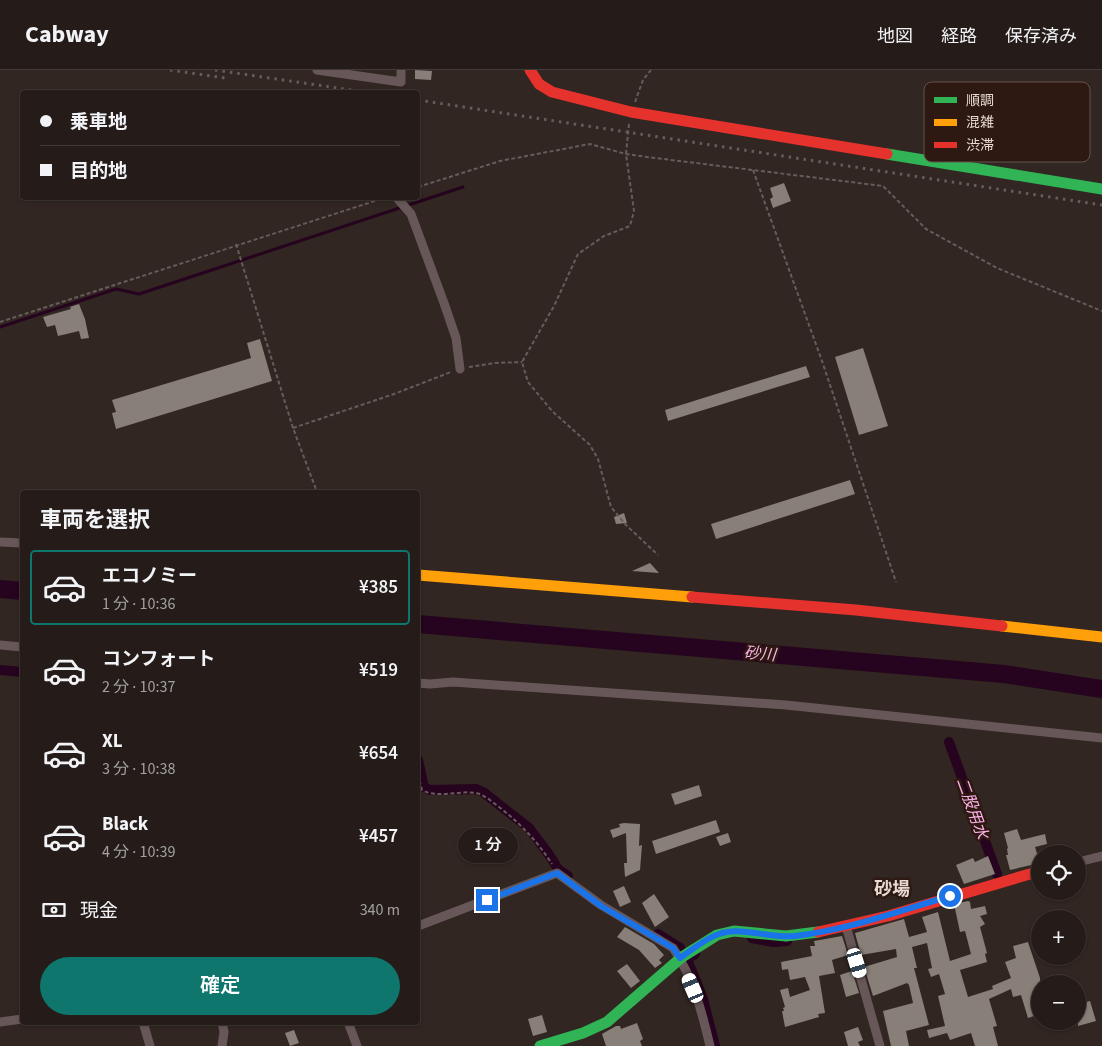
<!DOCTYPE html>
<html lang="ja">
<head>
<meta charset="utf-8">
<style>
	:root { --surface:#251c19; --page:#312926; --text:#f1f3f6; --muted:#a3a1a2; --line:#423a38; --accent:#0f766e }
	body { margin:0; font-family:"Source Sans 3","Noto Sans JP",sans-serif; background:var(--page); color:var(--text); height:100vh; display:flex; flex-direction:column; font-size:19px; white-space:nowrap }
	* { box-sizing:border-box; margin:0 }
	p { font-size:16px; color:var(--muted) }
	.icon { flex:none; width:28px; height:28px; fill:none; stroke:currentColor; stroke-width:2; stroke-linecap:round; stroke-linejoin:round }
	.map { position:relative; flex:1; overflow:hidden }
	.side { position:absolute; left:20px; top:420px; width:400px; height:535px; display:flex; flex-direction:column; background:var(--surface); border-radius:5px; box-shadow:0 1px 4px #0004,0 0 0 1px var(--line) }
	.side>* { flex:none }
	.hud { position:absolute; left:20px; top:20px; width:400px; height:110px; border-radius:5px; box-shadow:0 1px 4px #0004,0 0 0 1px var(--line); display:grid; align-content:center; height:110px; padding:0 20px; background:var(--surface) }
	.tools { position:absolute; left:1031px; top:775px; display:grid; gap:10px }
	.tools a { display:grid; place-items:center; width:55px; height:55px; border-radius:50%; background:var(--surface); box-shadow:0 1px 4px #0004,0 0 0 1px var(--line); font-size:25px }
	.end { position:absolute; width:22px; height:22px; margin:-11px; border:6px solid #1a73e8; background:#fff; box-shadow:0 0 0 2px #fff }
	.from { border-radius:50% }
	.bubble { position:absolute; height:35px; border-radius:18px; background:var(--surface); box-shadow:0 1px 4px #0004,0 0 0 1px var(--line); font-size:16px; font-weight:600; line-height:35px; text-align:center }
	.car { position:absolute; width:15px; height:30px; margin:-15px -8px; border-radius:6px; box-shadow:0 0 4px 1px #0007; background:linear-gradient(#fff 24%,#345 0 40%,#fff 0 76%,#345 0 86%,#fff 0) }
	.hud b { display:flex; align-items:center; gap:18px; height:48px; font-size:19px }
	.hud b+b { border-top:1px solid var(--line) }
	.hud i { width:12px; height:12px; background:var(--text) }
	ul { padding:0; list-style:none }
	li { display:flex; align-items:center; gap:15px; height:75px; margin:0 10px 8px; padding:0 10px; border:2px solid transparent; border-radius:5px }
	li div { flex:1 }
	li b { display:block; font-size:19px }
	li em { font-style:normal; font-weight:600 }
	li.selected { border-color:var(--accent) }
	li>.icon { width:45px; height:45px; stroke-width:1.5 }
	h2 { padding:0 20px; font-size:22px; line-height:60px }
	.pay { display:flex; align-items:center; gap:12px; height:55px; padding:0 20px; font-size:19px }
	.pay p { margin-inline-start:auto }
	.action { display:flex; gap:10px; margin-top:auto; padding:10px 20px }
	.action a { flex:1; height:58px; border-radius:30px; background:var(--accent); color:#fff; font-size:20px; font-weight:600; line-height:58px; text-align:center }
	header { display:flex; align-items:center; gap:30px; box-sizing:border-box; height:70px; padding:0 25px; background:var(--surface); border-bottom:1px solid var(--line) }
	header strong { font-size:24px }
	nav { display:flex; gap:28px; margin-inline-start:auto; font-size:18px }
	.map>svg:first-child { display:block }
</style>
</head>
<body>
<header>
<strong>Cabway</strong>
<nav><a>地図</a><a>経路</a><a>保存済み</a></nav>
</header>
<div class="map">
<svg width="1102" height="976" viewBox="0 0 1102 976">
	<rect width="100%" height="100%" fill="#312621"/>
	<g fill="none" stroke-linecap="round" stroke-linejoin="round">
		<polyline stroke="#26031e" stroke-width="3" points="0,257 116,219 139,224 463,117"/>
		<g stroke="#26031e" stroke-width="10">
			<polyline points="0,600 22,602"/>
			<polyline points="949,672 997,804"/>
			<polyline points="418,690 424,717 430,720 476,719 483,722 529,758 550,786 558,799 568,806"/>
			<polyline points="658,864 680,878"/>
			<polyline points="752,868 773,872 787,871"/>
			<polyline points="695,884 687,889 703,929 715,976"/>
		</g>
		<g stroke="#26031e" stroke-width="18">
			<polyline points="0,519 22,521"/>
			<polyline points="418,554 1004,604 1102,619"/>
		</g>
	</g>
	<g fill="#887f78">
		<polygon points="415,0 432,1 431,10 415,9"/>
		<polygon points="784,113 791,131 773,138 770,129 773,127 770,118"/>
		<polygon points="79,234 85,249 89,268 81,269 79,261 58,266 55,255 47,257 43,247 71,239 70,237"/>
		<polygon points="260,269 272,311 116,359 112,343 116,342 112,330 251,288 247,273"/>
		<polygon points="863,278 888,356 859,365 835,287"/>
		<polygon points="806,296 810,307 668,351 665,340"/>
		<polygon points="850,410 855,424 716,469 711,454"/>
		<polygon points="624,443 627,453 616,454 614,447"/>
		<polygon points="650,493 659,503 632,501"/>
		<polygon points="699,715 702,726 675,735 671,724"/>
		<polygon points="716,750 720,762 656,784 652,771"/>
		<polygon points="624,753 640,754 639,776 642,775 640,800 625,807 624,793 627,793 626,763 613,768 610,760 620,757 619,754"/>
		<polygon points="1017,759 1021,770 1045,764 1047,774 1035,777 1040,793 1010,800 1006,785 1008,785 1007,779 1008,778 1004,763"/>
		<polygon points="728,763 731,772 720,776 716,767"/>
		<polygon points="988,786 995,804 964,814 956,795 973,788 975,792"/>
		<polygon points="624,816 631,832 620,837 613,821"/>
		<polygon points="654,824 669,847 655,857 642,833"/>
		<polygon points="968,831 970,832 971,839 985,836 987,844 980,846 985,854 980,857 987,883 985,884 987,892 960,900 968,927 993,919 992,916 1011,908 1005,892 1016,888 1013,876 1028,872 1040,908 1040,944 1028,948 1021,925 1013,927 1011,919 989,929 997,956 993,957 998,976 975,976 971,963 950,970 947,963 929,968 927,960 945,956 938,926 945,924 939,904 931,907 928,899 932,898 927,873 912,877 917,898 914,898 929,955 906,961 909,976 891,976 883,941 913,933 909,915 907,913 873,926 864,897 897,887 896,879 861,885 855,863 904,849 909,867 927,862 922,847 938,842 950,891 971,884 965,861 960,862 954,834"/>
		<polygon points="625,857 654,874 664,885 659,890 662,893 655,898 639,880 617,867"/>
		<polygon points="842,866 848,885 832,890 835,903 819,906 825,943 818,944 819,947 785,957 782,941 784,941 783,938 785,937 780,920 788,918 790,927 810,920 805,907 790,910 788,899 782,900 781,892 812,886 810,876 815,876 814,871"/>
		<polygon points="627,894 640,911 631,918 617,901"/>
		<polygon points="852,901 859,923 846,927 840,905"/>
		<polygon points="1090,931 1096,951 1078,956 1078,934"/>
		<polygon points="542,945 547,962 533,966 528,949"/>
		<polygon points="637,953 643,969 640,971 642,976 606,976 602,964 616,956 620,956 621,959"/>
		<polygon points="858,957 863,970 858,972 860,976 848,976 844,962"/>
		<polygon points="294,960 299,973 290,976 285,963"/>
	</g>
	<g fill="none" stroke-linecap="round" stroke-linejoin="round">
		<g stroke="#685b5b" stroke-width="2" stroke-dasharray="4 2.5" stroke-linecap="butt">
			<polyline points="635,32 643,10 651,0"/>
			<polyline points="629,54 626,84 634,141 630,156 604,166 578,184 554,236 522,292 528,312 552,341 590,375 598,389 611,437 626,455 658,485"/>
			<polyline points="753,100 822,291 896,512"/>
			<polyline points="418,117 500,91 590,74 626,84 647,87 883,116 926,159 997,198 1102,241"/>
			<polyline points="236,174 293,358 317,422"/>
			<polyline points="0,252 384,128"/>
			<polyline points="469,297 495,293 522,292"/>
			<polyline points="293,358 394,324 451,302"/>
			<path d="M418,704L422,720C439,729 458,720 476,723C485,725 492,732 499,737C521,754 537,771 552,794"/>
		</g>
		<g stroke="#685758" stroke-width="9">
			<polyline points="317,0 401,12 401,0"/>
			<polyline points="397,128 411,144 444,233 456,268 460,299"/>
			<polyline points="0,472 22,473"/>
			<polyline points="0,575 22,577"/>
			<polyline points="418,613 430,614 453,612 786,635 1102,668"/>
			<polyline points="1078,792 1102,786"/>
			<path d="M418,856L557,803L601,835L673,878C693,907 702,942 710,976"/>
			<polyline points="846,856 880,976"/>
			<polyline points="0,952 22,949"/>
			<polyline points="143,952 150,976"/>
			<polyline points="222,952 224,962 222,976"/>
			<polyline points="348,952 357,976"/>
		</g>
		<g stroke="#30b455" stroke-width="11">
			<polyline points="887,84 1102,119"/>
			<polyline points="540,976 583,963 607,952 682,887 717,865 734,861 786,866 818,862"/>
		</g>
		<g stroke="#ff9f0a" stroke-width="11">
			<polyline points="418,505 692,527"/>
			<polyline points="1002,556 1102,567"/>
		</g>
		<g stroke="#e5322d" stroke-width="11">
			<polyline points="530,0 539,14 552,22 631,42 887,84"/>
			<polyline points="692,527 856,540 1002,556"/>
			<polyline points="818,862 888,846 1040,801"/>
		</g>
		<g stroke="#685c5b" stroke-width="3" stroke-dasharray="2.5 5" stroke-linecap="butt">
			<polyline points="170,0 225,8"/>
			<polyline points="215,0 365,22"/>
			<polyline points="418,30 1102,135"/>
		</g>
	</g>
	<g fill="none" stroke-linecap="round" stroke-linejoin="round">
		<path stroke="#1a73e8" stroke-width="6" d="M487,830L557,803L601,836L673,878L680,888C692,880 706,868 719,864C743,856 770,869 795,866C848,860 899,841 950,826"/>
	</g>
	<g text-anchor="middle" stroke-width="5" stroke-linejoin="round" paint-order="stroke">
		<g font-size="16" font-style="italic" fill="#fbb1e7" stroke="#2d1911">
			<text transform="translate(760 583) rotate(5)" y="6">砂川</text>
			<text transform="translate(973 738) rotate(70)" y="6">二股用水</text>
		</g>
		<g font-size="18" font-weight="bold" fill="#e8d9d4" stroke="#2d1911">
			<text x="892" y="825">砂場</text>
		</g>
	</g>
	<rect x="924" y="12" width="166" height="80" rx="8" fill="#2d1911" stroke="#65534c" stroke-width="1"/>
	<rect x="934" y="27" width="23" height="6" fill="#30b455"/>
	<rect x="934" y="49" width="23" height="7" fill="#ff9f0a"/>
	<rect x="934" y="72" width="23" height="6" fill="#e5322d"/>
	<g font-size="14" fill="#e8d9d4">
		<text x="966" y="35">順調</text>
		<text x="966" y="57">混雑</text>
		<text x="966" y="80">渋滞</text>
	</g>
</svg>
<div class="tools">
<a><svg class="icon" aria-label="locate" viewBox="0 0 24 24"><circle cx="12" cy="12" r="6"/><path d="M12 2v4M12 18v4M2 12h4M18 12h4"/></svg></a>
<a>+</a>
<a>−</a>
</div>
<i class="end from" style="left:950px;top:826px"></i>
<i class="end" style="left:487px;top:830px"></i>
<div class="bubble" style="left:458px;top:758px;width:60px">1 分</div>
<i class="car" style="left:857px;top:893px;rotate:163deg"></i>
<i class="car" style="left:693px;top:918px;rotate:337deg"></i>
<div class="hud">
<b><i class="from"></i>乗車地</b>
<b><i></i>目的地</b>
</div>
<section class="side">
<h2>車両を選択</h2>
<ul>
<li class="selected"><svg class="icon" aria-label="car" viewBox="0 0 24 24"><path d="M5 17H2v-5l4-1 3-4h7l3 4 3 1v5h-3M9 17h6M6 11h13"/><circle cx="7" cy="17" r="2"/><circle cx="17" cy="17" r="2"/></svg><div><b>エコノミー</b><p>1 分 · 10:36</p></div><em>¥385</em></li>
<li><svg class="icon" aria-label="car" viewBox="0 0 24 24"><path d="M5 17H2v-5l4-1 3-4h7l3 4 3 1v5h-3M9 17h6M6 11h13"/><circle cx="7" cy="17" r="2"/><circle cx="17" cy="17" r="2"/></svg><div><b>コンフォート</b><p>2 分 · 10:37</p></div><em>¥519</em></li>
<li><svg class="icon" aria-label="car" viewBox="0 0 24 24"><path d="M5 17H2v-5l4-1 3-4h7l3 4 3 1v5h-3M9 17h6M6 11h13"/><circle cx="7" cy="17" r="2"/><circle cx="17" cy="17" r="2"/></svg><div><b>XL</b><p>3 分 · 10:38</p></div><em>¥654</em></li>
<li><svg class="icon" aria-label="car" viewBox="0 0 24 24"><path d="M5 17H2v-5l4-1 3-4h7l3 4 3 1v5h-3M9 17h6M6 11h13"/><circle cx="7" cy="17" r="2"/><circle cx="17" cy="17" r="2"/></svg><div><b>Black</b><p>4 分 · 10:39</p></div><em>¥457</em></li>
</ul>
<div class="pay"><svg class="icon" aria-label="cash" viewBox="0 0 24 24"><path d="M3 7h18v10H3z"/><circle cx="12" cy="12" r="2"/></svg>現金<p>340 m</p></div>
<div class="action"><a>確定</a></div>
</section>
</div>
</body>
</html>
